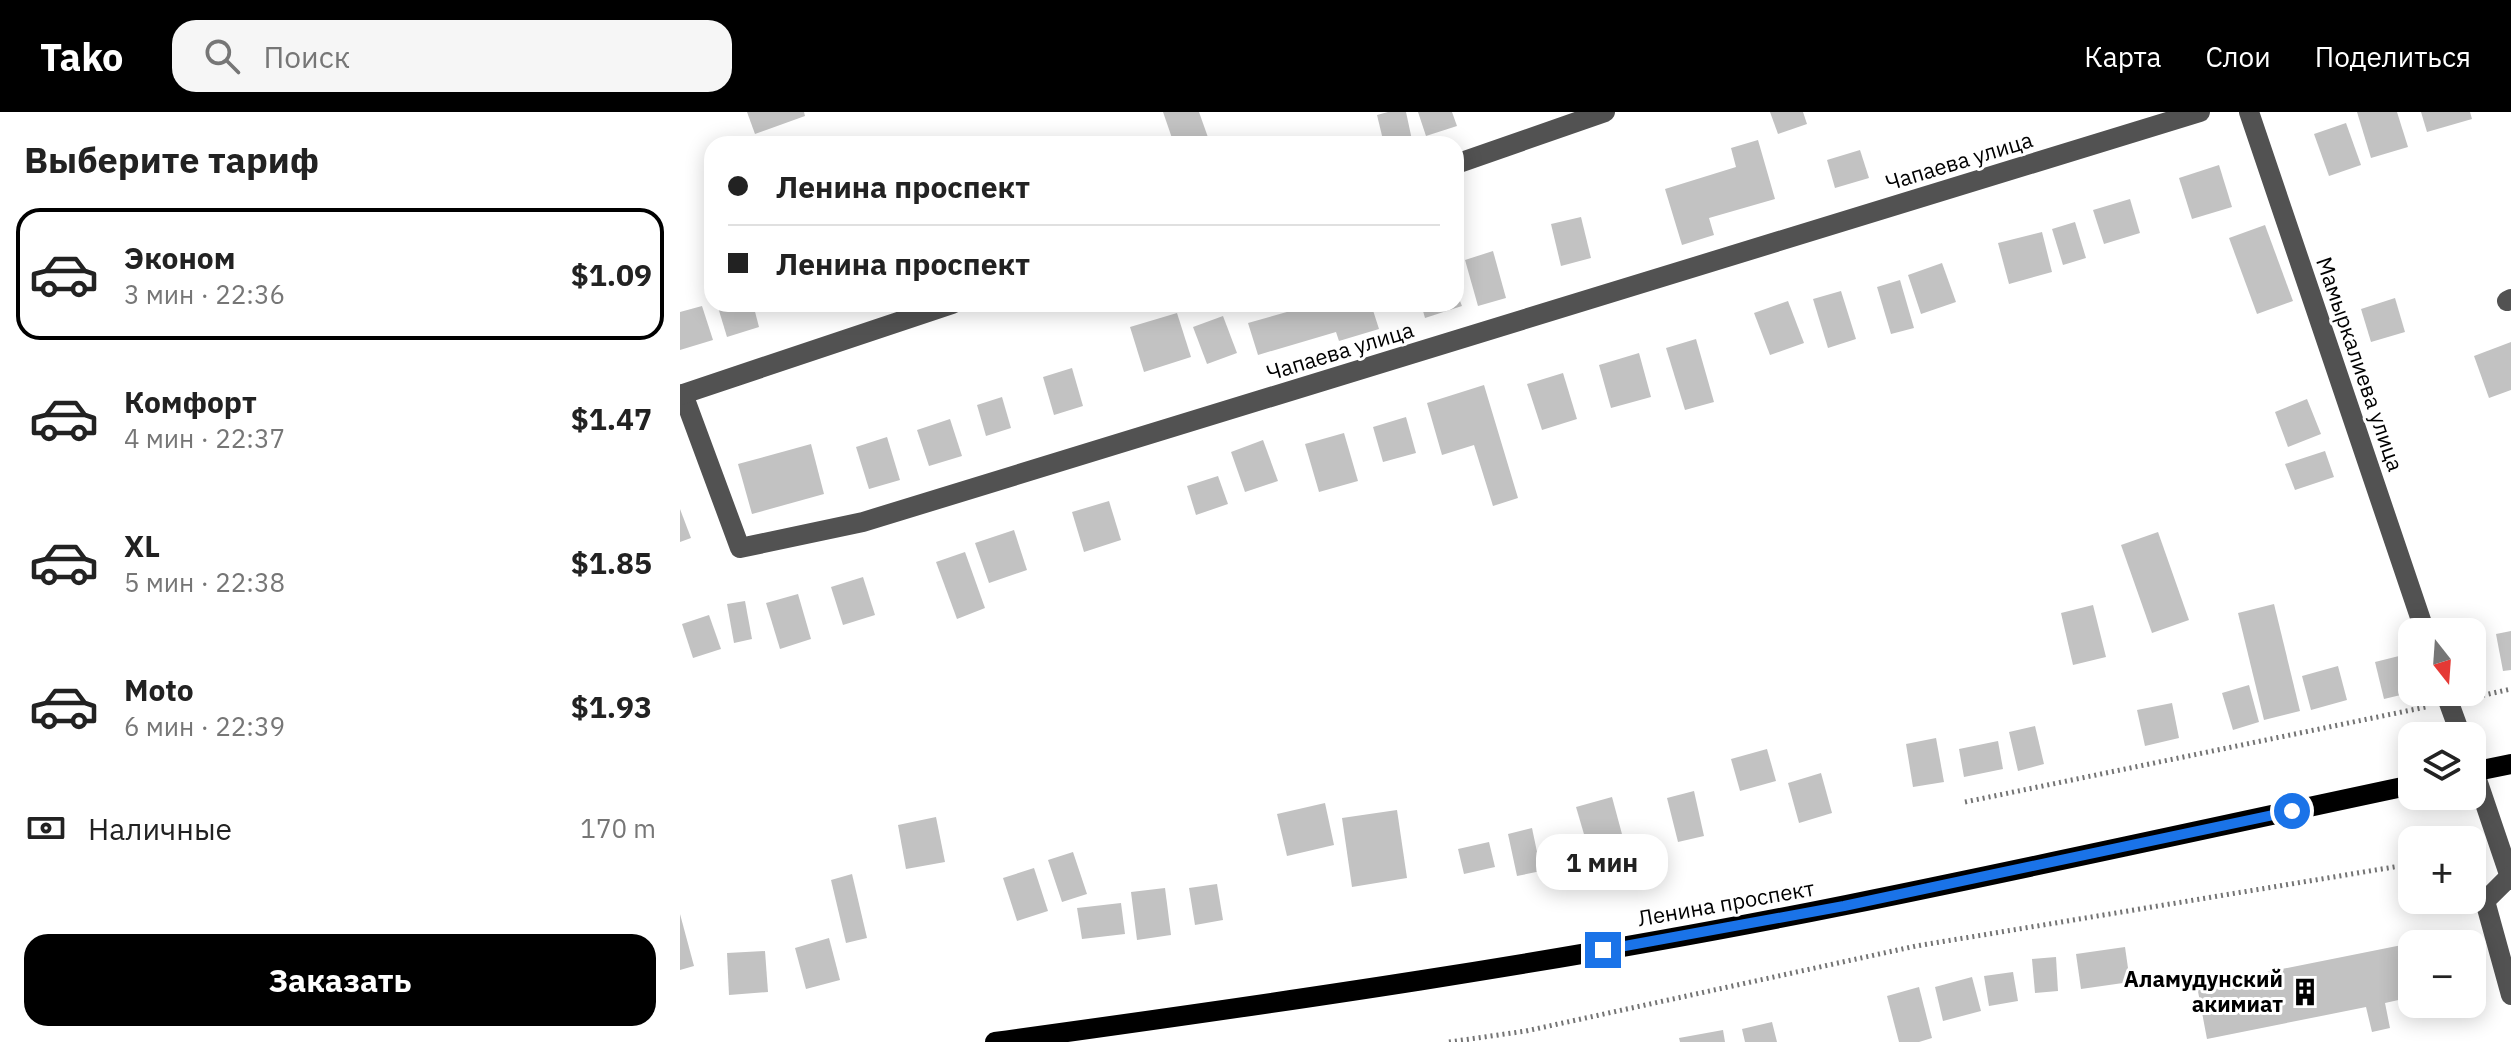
<!DOCTYPE html>
<html lang="ru">
<head>
<meta charset="utf-8">
<style>
	:root { --surface:#fff; --page:#f6f6f6; --text:#222; --muted:#767676; --line:#e0e0e0; --accent:#000 }
	body { margin:0; font-family:"IBM Plex Sans",sans-serif; background:var(--page); color:var(--text); height:100vh; display:flex; flex-direction:column; font-size:30px; white-space:nowrap }
	* { box-sizing:border-box; margin:0 }
	p { font-size:26px; color:var(--muted) }
	.icon { flex:none; width:44px; height:44px; fill:none; stroke:currentColor; stroke-width:2; stroke-linecap:round; stroke-linejoin:round }
	.map { position:relative; flex:1; overflow:hidden }
	.details { display:flex; flex-direction:column; background:var(--surface); width:680px }
	.details>* { flex:none }
	.hud { position:absolute; left:24px; top:24px; width:760px; height:176px; border-radius:24px; box-shadow:0 4px 20px #0003; display:grid; align-content:center; height:176px; padding:0 24px; background:var(--surface) }
	.needle { width:52px; rotate:163deg }
	.fabs { position:absolute; left:1718px; top:506px; display:grid; gap:16px }
	.fabs a { display:grid; place-items:center; width:88px; height:88px; border-radius:16px; background:var(--surface); box-shadow:0 4px 20px #0003; font-size:40px }
	.end { position:absolute; width:36px; height:36px; margin:-18px; border:10px solid #1a73e8; background:#fff; box-shadow:0 0 0 4px #fff }
	.from { border-radius:50% }
	.bubble { position:absolute; height:56px; border-radius:24px; background:var(--surface); box-shadow:0 4px 20px #0003; font-size:26px; font-weight:700; line-height:56px; text-align:center }
	.hud b { display:flex; align-items:center; gap:28px; height:76px; font-size:30px }
	.hud b+b { border-top:2px solid var(--line) }
	.hud i { width:20px; height:20px; background:var(--text) }
	ul { padding:0; list-style:none }
	li { display:flex; align-items:center; gap:24px; height:132px; margin:0 16px 12px; padding:0 8px; border:4px solid transparent; border-radius:24px }
	li div { flex:1 }
	li b { display:block; font-size:30px }
	li em { font-style:normal; font-weight:700 }
	li.on { border-color:var(--accent) }
	li>.icon { width:72px; height:72px; stroke-width:1.5 }
	h2 { padding:0 24px; font-size:36px; line-height:96px }
	.pay { display:flex; align-items:center; gap:20px; height:88px; padding:0 24px; font-size:30px }
	.pay p { margin-inline-start:auto }
	.primary-button { display:flex; gap:16px; margin-top:auto; padding:16px 24px }
	.primary-button a { flex:1; height:92px; border-radius:24px; background:var(--accent); color:#fff; font-size:32px; font-weight:700; line-height:92px; text-align:center }
	header { display:flex; align-items:center; gap:48px; box-sizing:border-box; height:112px; padding:0 40px; background:var(--accent); color:#fff }
	header strong { font-size:38px }
	nav { display:flex; gap:44px; margin-inline-start:auto; font-size:28px }
	.search { width:560px; height:72px; background:var(--page); display:flex; align-items:center; gap:20px; box-sizing:border-box; padding:0 28px; border-radius:24px; color:var(--muted); font-size:30px }
	main { display:flex; flex:1; min-height:0 }
	.map>svg:first-child { display:block }
</style>
</head>
<body>
<header>
<strong>Tako</strong>
<div class="search"><svg class="icon" aria-label="search" viewBox="0 0 24 24"><circle cx="10" cy="10" r="6"/><path d="M15 15l6 6"/></svg>Поиск</div>
<nav><a>Карта</a><a>Слои</a><a>Поделиться</a></nav>
</header>
<main>
<section class="details">
<h2>Выберите тариф</h2>
<ul>
<li class="on"><svg class="icon" aria-label="car" viewBox="0 0 24 24"><path d="M5 17H2v-5l4-1 3-4h7l3 4 3 1v5h-3M9 17h6M6 11h13"/><circle cx="7" cy="17" r="2"/><circle cx="17" cy="17" r="2"/></svg><div><b>Эконом</b><p>3 мин · 22:36</p></div><em>$1.09</em></li>
<li><svg class="icon" aria-label="car" viewBox="0 0 24 24"><path d="M5 17H2v-5l4-1 3-4h7l3 4 3 1v5h-3M9 17h6M6 11h13"/><circle cx="7" cy="17" r="2"/><circle cx="17" cy="17" r="2"/></svg><div><b>Комфорт</b><p>4 мин · 22:37</p></div><em>$1.47</em></li>
<li><svg class="icon" aria-label="car" viewBox="0 0 24 24"><path d="M5 17H2v-5l4-1 3-4h7l3 4 3 1v5h-3M9 17h6M6 11h13"/><circle cx="7" cy="17" r="2"/><circle cx="17" cy="17" r="2"/></svg><div><b>XL</b><p>5 мин · 22:38</p></div><em>$1.85</em></li>
<li><svg class="icon" aria-label="car" viewBox="0 0 24 24"><path d="M5 17H2v-5l4-1 3-4h7l3 4 3 1v5h-3M9 17h6M6 11h13"/><circle cx="7" cy="17" r="2"/><circle cx="17" cy="17" r="2"/></svg><div><b>Moto</b><p>6 мин · 22:39</p></div><em>$1.93</em></li>
</ul>
<div class="pay"><svg class="icon" aria-label="cash" viewBox="0 0 24 24"><path d="M3 7h18v10H3z"/><circle cx="12" cy="12" r="2"/></svg>Наличные<p>170 m</p></div>
<div class="primary-button"><a>Заказать</a></div>
</section>
<div class="map">
<svg width="1831" height="930" viewBox="0 0 1831 930">
	<rect width="100%" height="100%" fill="#fff"/>
	<g fill="#c2c2c2">
		<polygon points="67,0 124,0 125,4 75,22"/>
		<polygon points="483,0 519,0 530,31 494,32"/>
		<polygon points="708,0 726,0 732,28 704,32 697,3"/>
		<polygon points="738,0 772,0 777,14 746,24"/>
		<polygon points="1090,0 1123,0 1127,12 1098,22"/>
		<polygon points="1677,0 1717,0 1728,35 1691,46"/>
		<polygon points="1741,0 1790,0 1792,7 1747,20"/>
		<polygon points="1666,11 1681,53 1649,64 1634,22"/>
		<polygon points="1078,28 1095,87 1029,106 1034,123 1002,133 985,77 1056,55 1051,36"/>
		<polygon points="1180,38 1189,66 1155,76 1147,48"/>
		<polygon points="1539,53 1552,95 1512,107 1499,66"/>
		<polygon points="1450,87 1460,121 1424,132 1413,98"/>
		<polygon points="901,105 911,146 881,154 871,112"/>
		<polygon points="1395,110 1406,146 1383,153 1372,117"/>
		<polygon points="1585,113 1613,189 1577,202 1549,126"/>
		<polygon points="1362,120 1372,160 1329,172 1318,131"/>
		<polygon points="813,139 826,186 798,194 785,148"/>
		<polygon points="1262,151 1276,190 1241,202 1228,163"/>
		<polygon points="1220,168 1234,216 1211,222 1197,175"/>
		<polygon points="776,179 782,194 745,206 741,192 776,192"/>
		<polygon points="1161,179 1176,227 1148,236 1133,187"/>
		<polygon points="1715,186 1725,220 1691,230 1681,197"/>
		<polygon points="1108,189 1124,231 1090,243 1074,201"/>
		<polygon points="37,192 73,192 79,215 47,225"/>
		<polygon points="635,192 648,192 648,195 658,192 691,192 699,217 659,229 656,220 578,243 568,211"/>
		<polygon points="22,194 33,228 0,238 0,200"/>
		<polygon points="497,201 511,245 464,260 450,215"/>
		<polygon points="543,204 557,241 527,252 513,215"/>
		<polygon points="1016,227 1034,290 1005,298 986,236"/>
		<polygon points="1831,230 1831,278 1809,286 1794,244"/>
		<polygon points="959,241 971,285 931,296 919,253"/>
		<polygon points="392,256 403,294 374,303 363,265"/>
		<polygon points="883,261 897,307 862,318 847,272"/>
		<polygon points="804,273 838,386 813,394 794,333 762,343 747,291"/>
		<polygon points="322,285 331,316 306,324 297,293"/>
		<polygon points="1627,287 1641,322 1608,335 1595,300"/>
		<polygon points="726,305 736,341 703,350 693,315"/>
		<polygon points="270,307 282,344 249,354 237,318"/>
		<polygon points="664,321 678,369 639,380 625,332"/>
		<polygon points="207,325 220,368 189,377 176,335"/>
		<polygon points="583,328 598,369 565,380 551,340"/>
		<polygon points="131,332 144,382 72,402 58,352"/>
		<polygon points="1645,339 1654,365 1615,378 1605,352"/>
		<polygon points="538,364 548,392 516,403 507,374"/>
		<polygon points="429,389 441,428 404,440 392,400"/>
		<polygon points="0,397 11,426 0,430"/>
		<polygon points="334,418 347,458 309,471 295,431"/>
		<polygon points="1478,420 1509,508 1472,521 1441,433"/>
		<polygon points="285,440 305,496 277,507 256,450"/>
		<polygon points="183,465 195,503 163,513 151,475"/>
		<polygon points="118,482 131,527 100,537 86,491"/>
		<polygon points="65,489 72,527 54,531 47,492"/>
		<polygon points="1594,492 1620,599 1584,608 1558,501"/>
		<polygon points="1413,493 1426,545 1393,553 1381,501"/>
		<polygon points="29,503 41,537 13,546 2,512"/>
		<polygon points="1831,519 1831,558 1823,559 1816,522"/>
		<polygon points="1719,544 1729,581 1704,587 1695,550"/>
		<polygon points="1658,554 1667,588 1631,598 1622,564"/>
		<polygon points="1569,573 1579,610 1553,618 1542,581"/>
		<polygon points="1492,591 1499,626 1465,634 1457,598"/>
		<polygon points="1355,614 1364,652 1338,659 1329,620"/>
		<polygon points="1256,626 1264,670 1233,675 1226,632"/>
		<polygon points="1318,629 1323,657 1284,665 1279,637"/>
		<polygon points="1087,637 1096,669 1060,679 1051,647"/>
		<polygon points="1141,661 1152,701 1119,711 1108,671"/>
		<polygon points="1014,679 1024,724 998,730 987,686"/>
		<polygon points="932,685 946,737 911,746 896,695"/>
		<polygon points="645,691 654,733 607,744 597,702"/>
		<polygon points="717,698 727,766 672,775 662,706"/>
		<polygon points="256,705 265,750 226,757 218,713"/>
		<polygon points="852,716 861,759 837,764 828,722"/>
		<polygon points="809,730 815,755 784,762 778,737"/>
		<polygon points="393,740 407,782 382,790 368,748"/>
		<polygon points="354,756 368,799 337,809 323,766"/>
		<polygon points="172,762 187,826 166,831 151,768"/>
		<polygon points="537,772 543,808 515,813 509,776"/>
		<polygon points="485,776 491,823 457,828 451,780"/>
		<polygon points="441,791 445,822 402,827 397,796"/>
		<polygon points="0,802 14,854 0,858"/>
		<polygon points="149,826 160,868 126,877 115,836"/>
		<polygon points="1732,831 1732,885 1705,891 1710,916 1692,920 1686,895 1527,927 1517,874"/>
		<polygon points="1445,835 1450,870 1401,877 1396,842"/>
		<polygon points="85,839 88,880 49,883 47,841"/>
		<polygon points="1376,845 1378,879 1355,881 1352,847"/>
		<polygon points="1333,860 1338,889 1309,894 1304,864"/>
		<polygon points="1292,865 1301,899 1263,909 1255,875"/>
		<polygon points="1239,875 1252,926 1239,930 1219,930 1207,884"/>
		<polygon points="1092,910 1097,930 1065,930 1062,917"/>
		<polygon points="1043,918 1045,930 1000,930 999,926"/>
	</g>
	<g fill="none" stroke-linecap="round" stroke-linejoin="round">
		<g stroke="#747474" stroke-width="5" stroke-dasharray="2 4" stroke-linecap="butt">
			<polyline points="1791,586 1831,577"/>
			<polyline points="1285,690 1746,595"/>
			<polyline points="769,930 846,919 1236,834 1732,752"/>
		</g>
		<g stroke="#525252" stroke-width="20">
			<polyline points="1569,0 1745,520"/>
			<polyline points="776,52 925,0"/>
			<polyline points="1827,189 1831,187"/>
			<polyline points="3,282 60,436 183,410 1520,0"/>
			<polyline points="0,283 272,192"/>
			<polyline points="1765,580 1781,624"/>
			<polyline points="1792,653 1831,768"/>
			<polyline points="1830,764 1805,789 1831,883"/>
		</g>
		<g stroke="#000" stroke-width="20">
			<polyline points="1792,660 1831,652"/>
			<path d="M315,930C599,891 884,850 1166,793C1355,755 1543,713 1732,673"/>
		</g>
	</g>
	<g fill="none" stroke-linecap="round" stroke-linejoin="round">
		<polyline stroke="#1a73e8" stroke-width="10" points="923,838 1164,794 1612,699"/>
	</g>
	<defs>
		<symbol id="building-bare" viewBox="-9 -9 18 18"><path d="M-4-6H4V6H1V3H-1V6H-4ZM-2.5-4.3h1.7v1.8h-1.7ZM.8-4.3h1.7v1.8H.8ZM-2.5-1h1.7V.8h-1.7ZM.8-1h1.7V.8H.8Z" fill="#000" stroke="#fff" stroke-width="2.5" paint-order="stroke"/></symbol>
	</defs>
	<g fill-rule="evenodd">
		<use href="#building-bare" x="1605" y="860" width="40" height="40"/>
	</g>
	<g text-anchor="middle" stroke-width="6" stroke-linejoin="round" paint-order="stroke">
		<g font-size="22" fill="#000" stroke="#fff">
			<text transform="translate(1279 49) rotate(-17)" y="8">Чапаева улица</text>
			<text transform="translate(660 239) rotate(-17)" y="8">Чапаева улица</text>
			<text transform="translate(1680 252) rotate(71)" y="8">Мамыркалиева улица</text>
			<text transform="translate(1046 791) rotate(-10)" y="8">Ленина проспект</text>
		</g>
		<g font-size="22" font-weight="bold" fill="#000" stroke="#fff" text-anchor="end">
			<text x="1603" y="875">Аламудунский<tspan x="1603" dy="25">акимиат</tspan></text>
		</g>
	</g>
</svg>
<div class="fabs">
<a><svg class="needle" viewBox="-14 -14 28 28"><path d="M0-13l5 13h-10z" fill="#e53935"/><path d="M0 13l5-13h-10z" fill="#767676"/></svg></a>
<a><svg class="icon" aria-label="layers" viewBox="0 0 24 24"><path d="M12 4l9 5-9 5-9-5zM3 14l9 5 9-5"/></svg></a>
<a>+</a>
<a>−</a>
</div>
<i class="end from" style="left:1612px;top:699px"></i>
<i class="end" style="left:923px;top:838px"></i>
<div class="bubble" style="left:856px;top:722px;width:132px">1 мин</div>
<div class="hud">
<b><i class="from"></i>Ленина проспект</b>
<b><i></i>Ленина проспект</b>
</div>
</div>
</main>
</body>
</html>
